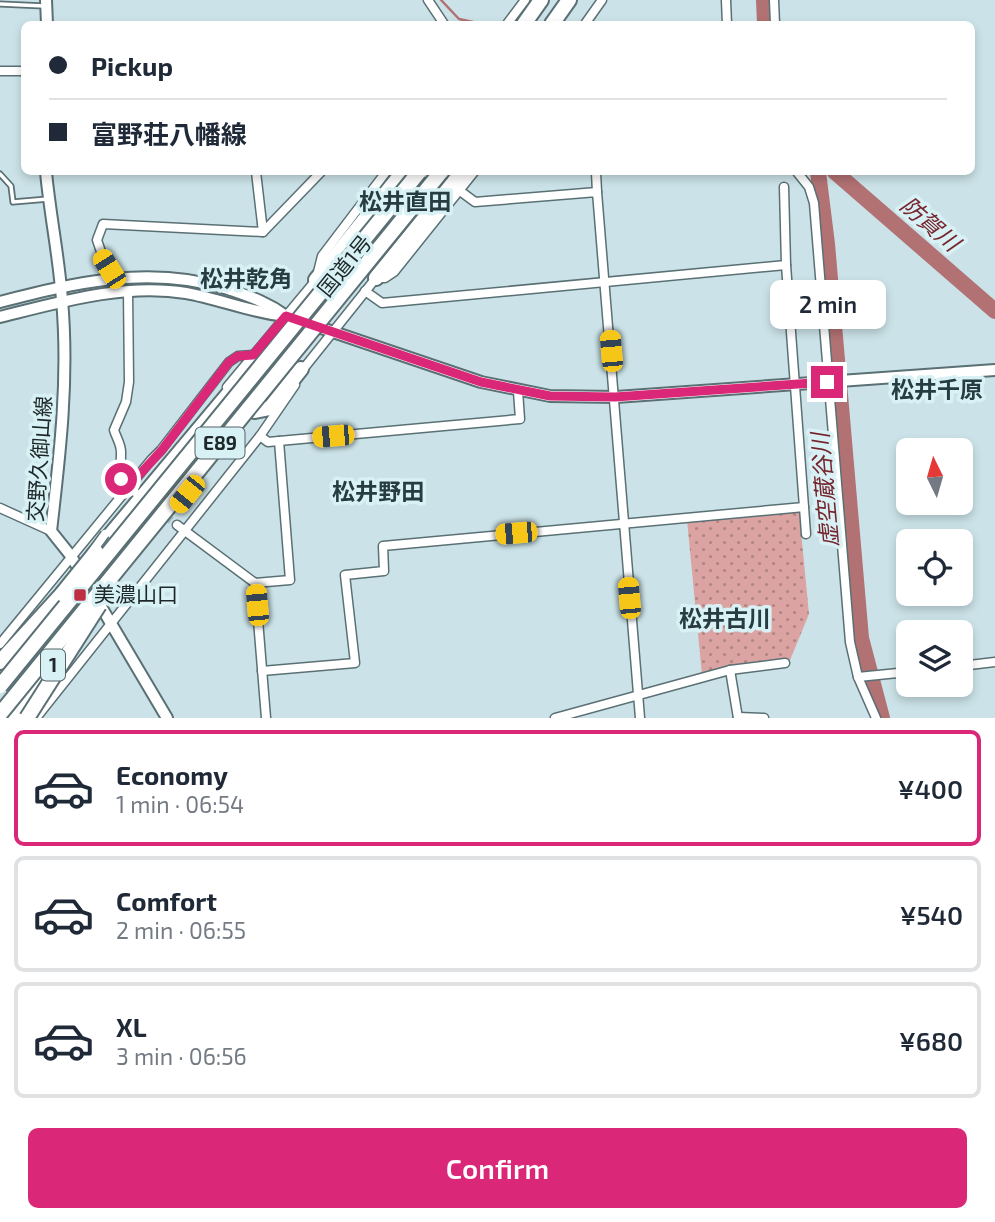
<!DOCTYPE html>
<html lang="en">
<head>
<meta charset="utf-8">
<style>
	:root { --surface:#fff; --page:#f6f6f7; --text:#1f2937; --muted:#747a83; --line:#e0e1e3; --accent:#db2777 }
	body { margin:0; font-family:"Exo 2","Noto Sans JP",sans-serif; background:var(--page); color:var(--text); height:100vh; display:flex; flex-direction:column; font-size:26px; white-space:nowrap }
	* { box-sizing:border-box; margin:0 }
	p { font-size:23px; color:var(--muted) }
	.icon { flex:none; width:38px; height:38px; fill:none; stroke:currentColor; stroke-width:2; stroke-linecap:round; stroke-linejoin:round }
	.map { position:relative; height:718px; overflow:hidden }
	.panel { display:flex; flex-direction:column; background:var(--surface); flex:1 }
	.panel>* { flex:none }
	.banner { position:absolute; left:21px; top:21px; width:954px; height:154px; border-radius:10px; box-shadow:0 4px 10px #0003; display:grid; align-content:center; height:154px; padding:0 28px; background:var(--surface) }
	.needle { width:46px; rotate:355deg }
	.controls { position:absolute; left:896px; top:438px; display:grid; gap:14px }
	.controls a { display:grid; place-items:center; width:77px; height:77px; border-radius:10px; background:var(--surface); box-shadow:0 4px 10px #0003; font-size:35px }
	.end { position:absolute; width:32px; height:32px; margin:-16px; border:9px solid #db2777; background:#fff; box-shadow:0 0 0 4px #fff }
	.from { border-radius:50% }
	.bubble { position:absolute; height:49px; border-radius:10px; background:var(--surface); box-shadow:0 4px 10px #0003; font-size:23px; font-weight:600; line-height:49px; text-align:center }
	.car { position:absolute; width:21px; height:42px; margin:-21px -10px; border-radius:9px; box-shadow:0 0 5px 2px #0007; background:linear-gradient(#f5c518 24%,#345 0 40%,#f5c518 0 76%,#345 0 86%,#f5c518 0) }
	.banner b { display:flex; align-items:center; gap:24px; height:66px; font-size:26px }
	.banner b+b { border-top:2px solid var(--line) }
	.banner i { width:18px; height:18px; background:var(--text) }
	ul { padding:12px 0 0; list-style:none }
	li { display:flex; align-items:center; gap:21px; height:116px; margin:0 14px 10px; padding:0 14px; border:4px solid var(--line); border-radius:10px }
	li div { flex:1 }
	li b { display:block; font-size:26px }
	li em { font-style:normal; font-weight:600 }
	li.active { border-color:var(--accent) }
	li>.icon { width:63px; height:63px; stroke-width:1.5 }
	.action { display:flex; gap:14px; margin-top:auto; padding:14px 28px }
	.action a { flex:1; height:80px; border-radius:10px; background:var(--accent); color:#fff; font-size:28px; font-weight:600; line-height:80px; text-align:center }
	.map>svg:first-child { display:block }
</style>
</head>
<body>
<div class="map">
<svg width="995" height="718" viewBox="0 0 995 718">
	<defs>
		<pattern id="park-dots" width="8" height="8" patternUnits="userSpaceOnUse" patternTransform="scale(1.75)"><rect width="8" height="8" fill="#dca3a3"/><path d="M2 2h.1M6 6h.1" fill="none" stroke="#b28585" stroke-width="1.8" stroke-linecap="round"/></pattern>
	</defs>
	<rect width="100%" height="100%" fill="#cbe3e8"/>
	<polygon fill="url(#park-dots)" points="799,511 809,614 788,665 702,675 687,520"/>
	<g fill="none" stroke-linecap="round" stroke-linejoin="round">
		<polyline stroke="#b27173" stroke-width="2.5" points="441,0 459,19 482,24"/>
		<g stroke="#b27173" stroke-width="16">
			<polyline points="764,0 765,24"/>
			<polyline points="818,172 827,244 861,638 882,718"/>
			<polyline points="835,172 995,311"/>
		</g>
		<polyline stroke="#a8bdc2" stroke-width="8" stroke-dasharray="8 4" stroke-linecap="butt" points="146,501 177,525"/>
		<defs>
			<g id="lane">
				<polyline points="0,4 44,6"/>
				<polyline points="0,174 11,186 13,202 48,199"/>
			</g>
			<g id="street">
				<polyline points="428,0 444,24"/>
				<polyline points="726,0 727,24"/>
				<polyline points="774,0 775,24"/>
				<polyline points="507,24 525,0"/>
				<polyline points="585,24 602,0"/>
				<polyline points="0,71 24,71"/>
				<polyline points="256,172 263,232"/>
				<polyline points="596,172 597,192"/>
				<polyline points="797,172 809,187 814,203 850,642 858,677 876,718"/>
				<polyline points="784,187 786,265 806,534"/>
				<polyline points="456,188 475,202 597,192 640,718"/>
				<polyline points="110,278 97,240 103,224 263,232 321,172"/>
				<path d="M128,291L129,382L126,402L114,430C116,437 121,444 121,452C121,472 118,477 135,492"/>
				<polyline points="365,291 382,303 786,265"/>
				<polyline points="300,373 376,278 385,278 394,272 474,172"/>
				<polyline points="227,387 316,280 322,256 386,172"/>
				<polyline points="260,436 268,442 520,419 518,391"/>
				<polyline points="0,508 51,531"/>
				<polyline points="177,525 255,583 290,580 279,441"/>
				<polyline points="255,583 266,718"/>
				<polyline points="0,644 151,460 161,450 229,362 238,356 253,355"/>
				<polyline points="961,666 995,662"/>
				<polyline points="730,670 738,718"/>
				<polyline points="262,671 355,663 345,575 384,571 383,546 804,507"/>
				<polyline points="858,677 908,672"/>
				<polyline points="738,717 764,718"/>
				<polyline points="36,718 260,436 295,385"/>
				<polyline points="555,718 730,670 785,663"/>
			</g>
			<g id="secondary">
				<polyline points="46,0 47,24"/>
				<path d="M46,172C50,215 59,257 62,300C69,378 60,454 51,531L71,556L167,718"/>
				<path d="M0,302C77,282 150,265 228,289C251,297 267,302 286,316"/>
				<path d="M0,317C60,302 124,283 186,293C220,299 252,313 286,316L481,382L550,396L616,397L995,370"/>
			</g>
			<g id="highway">
				<polyline points="524,24 541,0"/>
				<polyline points="552,24 569,0"/>
				<polyline points="376,278 462,172"/>
				<polyline points="316,280 403,172"/>
				<polyline points="255,411 270,408 301,369"/>
				<polyline points="96,552 236,385"/>
				<polyline points="0,662 62,594"/>
				<polyline points="14,718 56,662"/>
			</g>
		</defs>
		<use href="#lane" stroke="#5a7074" stroke-width="7"/>
		<use href="#street" stroke="#5a7074" stroke-width="11"/>
		<use href="#secondary" stroke="#5a7074" stroke-width="14"/>
		<use href="#highway" stroke="#5a7074" stroke-width="18"/>
		<use href="#lane" stroke="#fff" stroke-width="3.5"/>
		<use href="#street" stroke="#fff" stroke-width="8"/>
		<use href="#secondary" stroke="#fff" stroke-width="10"/>
		<use href="#highway" stroke="#fff" stroke-width="14"/>
		<defs>
			<polyline id="street-bridge" points="92,552 105,534"/>
			<g id="highway-bridge">
				<polyline points="62,594 96,552"/>
				<polyline points="0,686 419,172"/>
				<polyline points="0,714 441,172"/>
				<polyline points="27,718 99,605"/>
			</g>
		</defs>
		<use href="#street-bridge" stroke="#5a7074" stroke-width="11" stroke-linecap="butt"/>
		<use href="#highway-bridge" stroke="#5a7074" stroke-width="18" stroke-linecap="butt"/>
		<use href="#street-bridge" stroke="#fff" stroke-width="8"/>
		<use href="#highway-bridge" stroke="#fff" stroke-width="14"/>
	</g>
	<g fill="none" stroke-linecap="round" stroke-linejoin="round">
		<polyline stroke="#db2777" stroke-width="9" points="121,479 129,486 162,450 229,362 238,356 253,355 286,316 481,382 550,396 615,397 827,382"/>
	</g>
	<rect fill="#be2e42" stroke="#d8f1f5" stroke-width="2.5" x="73" y="588" width="14" height="14" rx="3.5"/>
	<g text-anchor="middle" stroke-width="7" stroke-linejoin="round" paint-order="stroke">
		<g fill="#d8f1f5" stroke="#556366" stroke-width="2">
			<rect x="195.5" y="427.5" width="49" height="31" rx="5"/>
			<rect x="41" y="649.5" width="24" height="31" rx="5"/>
		</g>
		<g font-size="19" font-weight="bold" fill="#1d2628">
			<text x="220" y="450">E89</text>
			<text x="53" y="672">1</text>
		</g>
		<g font-size="21" fill="#1d2628" stroke="#d8f1f5">
			<text transform="translate(345 266) rotate(-51)" y="7">国道1号</text>
			<text transform="translate(40 459) rotate(-86)" y="7">交野久御山線</text>
		</g>
		<g font-size="21" fill="#1d2628" stroke="#d8f1f5" text-anchor="start">
			<text x="94" y="602">美濃山口</text>
		</g>
		<g font-size="23" font-weight="bold" fill="#273c40" stroke="#d8f1f5">
			<text x="405" y="210">松井直田</text>
			<text x="246" y="287">松井乾角</text>
			<text x="937" y="398">松井千原</text>
			<text x="378" y="500">松井野田</text>
			<text x="725" y="627">松井古川</text>
		</g>
		<g font-size="23" font-style="italic" fill="#76252d" stroke="#d8f1f5">
			<text transform="translate(930 224) rotate(41)" y="8">防賀川</text>
			<text transform="translate(825 490) rotate(-95)" y="8">虚空蔵谷川</text>
		</g>
	</g>
</svg>
<div class="controls">
<a><svg class="needle" viewBox="-14 -14 28 28"><path d="M0-13l5 13h-10z" fill="#e53935"/><path d="M0 13l5-13h-10z" fill="#747a83"/></svg></a>
<a><svg class="icon" aria-label="locate" viewBox="0 0 24 24"><circle cx="12" cy="12" r="6"/><path d="M12 2v4M12 18v4M2 12h4M18 12h4"/></svg></a>
<a><svg class="icon" aria-label="layers" viewBox="0 0 24 24"><path d="M12 4l9 5-9 5-9-5zM3 14l9 5 9-5"/></svg></a>
</div>
<i class="end from" style="left:121px;top:479px"></i>
<i class="end" style="left:827px;top:382px"></i>
<div class="bubble" style="left:770px;top:280px;width:116px">2 min</div>
<i class="car" style="left:109px;top:269px;rotate:328deg"></i>
<i class="car" style="left:611px;top:351px;rotate:355deg"></i>
<i class="car" style="left:333px;top:436px;rotate:265deg"></i>
<i class="car" style="left:187px;top:494px;rotate:219deg"></i>
<i class="car" style="left:516px;top:533px;rotate:265deg"></i>
<i class="car" style="left:629px;top:598px;rotate:355deg"></i>
<i class="car" style="left:257px;top:605px;rotate:355deg"></i>
<div class="banner">
<b><i class="from"></i>Pickup</b>
<b><i></i>富野荘八幡線</b>
</div>
</div>
<section class="panel">
<ul>
<li class="active"><svg class="icon" aria-label="car" viewBox="0 0 24 24"><path d="M5 17H2v-5l4-1 3-4h7l3 4 3 1v5h-3M9 17h6M6 11h13"/><circle cx="7" cy="17" r="2"/><circle cx="17" cy="17" r="2"/></svg><div><b>Economy</b><p>1 min · 06:54</p></div><em>¥400</em></li>
<li><svg class="icon" aria-label="car" viewBox="0 0 24 24"><path d="M5 17H2v-5l4-1 3-4h7l3 4 3 1v5h-3M9 17h6M6 11h13"/><circle cx="7" cy="17" r="2"/><circle cx="17" cy="17" r="2"/></svg><div><b>Comfort</b><p>2 min · 06:55</p></div><em>¥540</em></li>
<li><svg class="icon" aria-label="car" viewBox="0 0 24 24"><path d="M5 17H2v-5l4-1 3-4h7l3 4 3 1v5h-3M9 17h6M6 11h13"/><circle cx="7" cy="17" r="2"/><circle cx="17" cy="17" r="2"/></svg><div><b>XL</b><p>3 min · 06:56</p></div><em>¥680</em></li>
</ul>
<div class="action"><a>Confirm</a></div>
</section>
</body>
</html>
